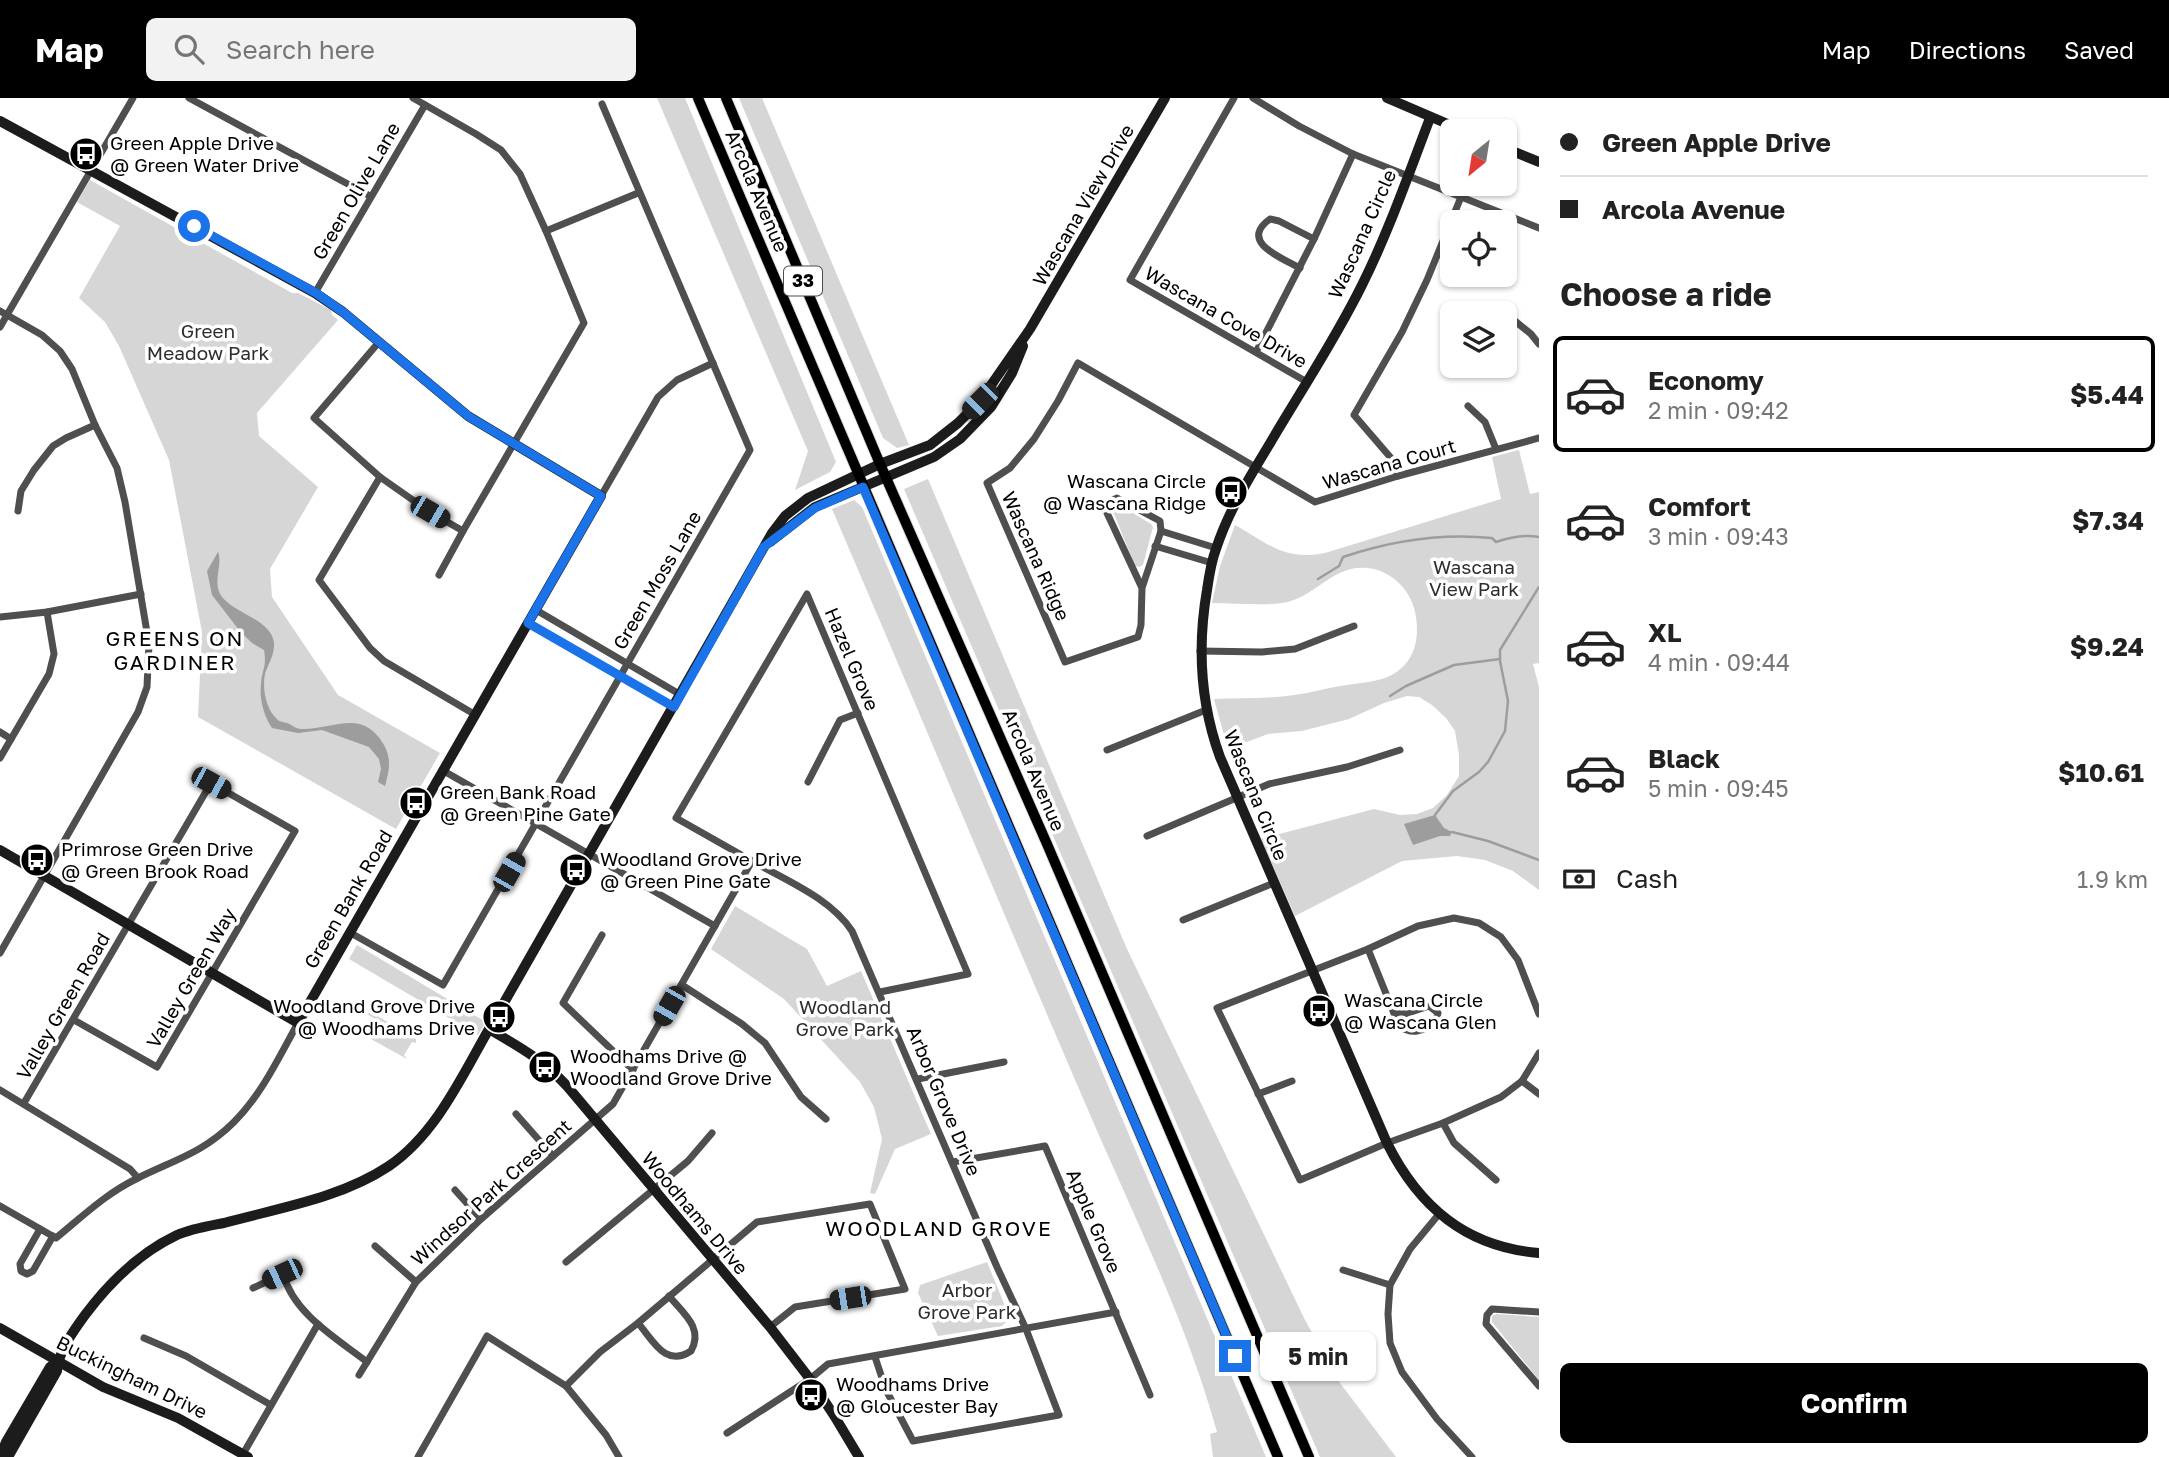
<!DOCTYPE html>
<html lang="en">
<head>
<meta charset="utf-8">
<style>
	:root { --surface:#fff; --page:#f2f2f2; --text:#222; --muted:#767676; --line:#e0e0e0; --accent:#000 }
	body { margin:0; font-family:"Golos Text",sans-serif; background:var(--page); color:var(--text); height:100vh; display:flex; flex-direction:column; font-size:26px; white-space:nowrap }
	* { box-sizing:border-box; margin:0 }
	p { font-size:23px; color:var(--muted) }
	.icon { flex:none; width:38px; height:38px; fill:none; stroke:currentColor; stroke-width:2; stroke-linecap:round; stroke-linejoin:round }
	.map { position:relative; flex:1; overflow:hidden }
	.drawer { display:flex; flex-direction:column; background:var(--surface); width:630px }
	.drawer>* { flex:none }
	.guide { display:grid; align-content:center; height:154px; padding:0 21px; background:var(--surface) }
	.needle { width:46px; rotate:210deg }
	.buttons { position:absolute; left:1440px; top:21px; display:grid; gap:14px }
	.buttons a { display:grid; place-items:center; width:77px; height:77px; border-radius:10px; background:var(--surface); box-shadow:0 2px 5px #0004; font-size:35px }
	.end { position:absolute; width:32px; height:32px; margin:-16px; border:9px solid #1a73e8; background:#fff; box-shadow:0 0 0 4px #fff }
	.from { border-radius:50% }
	.bubble { position:absolute; height:49px; border-radius:10px; background:var(--surface); box-shadow:0 2px 5px #0004; font-size:23px; font-weight:700; line-height:49px; text-align:center }
	.car { position:absolute; width:21px; height:42px; margin:-21px -10px; border-radius:9px; box-shadow:0 0 5px 2px #0007; background:linear-gradient(#222 24%,#8ab4d8 0 40%,#222 0 76%,#8ab4d8 0 86%,#222 0) }
	.guide b { display:flex; align-items:center; gap:24px; height:66px; font-size:26px }
	.guide b+b { border-top:2px solid var(--line) }
	.guide i { width:18px; height:18px; background:var(--text) }
	ul { padding:0; list-style:none }
	li { display:flex; align-items:center; gap:21px; height:116px; margin:0 14px 10px; padding:0 7px; border:4px solid transparent; border-radius:10px }
	li div { flex:1 }
	li b { display:block; font-size:26px }
	li em { font-style:normal; font-weight:700 }
	li.selected { border-color:var(--accent) }
	li>.icon { width:63px; height:63px; stroke-width:1.5 }
	h2 { padding:0 21px; font-size:32px; line-height:84px }
	.pay { display:flex; align-items:center; gap:18px; height:77px; padding:0 21px; font-size:26px }
	.pay p { margin-inline-start:auto }
	.primary-button { display:flex; gap:14px; margin-top:auto; padding:14px 21px }
	.primary-button a { flex:1; height:80px; border-radius:10px; background:var(--accent); color:#fff; font-size:28px; font-weight:700; line-height:80px; text-align:center }
	header { display:flex; align-items:center; gap:42px; box-sizing:border-box; height:98px; padding:0 35px; background:var(--accent); color:#fff }
	header strong { font-size:33px }
	nav { display:flex; gap:38px; margin-inline-start:auto; font-size:24px }
	.search { width:490px; height:63px; background:var(--page); display:flex; align-items:center; gap:18px; box-sizing:border-box; padding:0 24px; border-radius:10px; color:var(--muted); font-size:26px }
	main { display:flex; flex:1; min-height:0 }
	.map>svg:first-child { display:block }
</style>
</head>
<body>
<header>
<strong>Map</strong>
<div class="search"><svg class="icon" aria-label="search" viewBox="0 0 24 24"><circle cx="10" cy="10" r="6"/><path d="M15 15l6 6"/></svg>Search here</div>
<nav><a>Map</a><a>Directions</a><a>Saved</a></nav>
</header>
<main>
<div class="map">
<svg width="1539" height="1359" viewBox="0 0 1539 1359">
	<rect width="100%" height="100%" fill="#fff"/>
	<g fill="#d6d6d6">
		<polygon points="657,0 685,0 836,364 830,374 795,392 808,353"/>
		<polygon points="739,0 762,0 909,347 897,350 883,340"/>
		<polygon points="90,82 292,195 298,195 331,212 332,217 338,222 257,315 259,338 318,389 270,471 272,499 338,597 440,655 396,731 198,619 202,534 169,362 119,248 105,224 79,200 120,128 77,104"/>
		<path d="M1519,352L1530,396L1539,394V565L1533,566L1539,589V792L1513,773L1485,762L1457,758L1402,763L1295,818L1261,741L1374,711L1400,717L1417,716L1433,710L1447,697L1459,678V657L1455,633L1446,620L1432,607L1419,599L1407,598L1384,605L1349,621L1302,633L1268,636L1228,651L1214,601C1240,600 1268,601 1294,597C1312,595 1329,589 1347,587C1365,584 1383,584 1398,573C1418,559 1420,532 1414,510C1409,492 1394,476 1374,471C1334,462 1317,500 1282,505C1260,508 1235,505 1212,505L1220,468L1235,427C1269,446 1284,463 1325,455L1501,401L1492,359Z"/>
		<polygon points="928,381 1127,851 1305,1222 1340,1285 1396,1359 1320,1359 904,391"/>
		<path d="M854,402L862,409L1266,1359H1213L1210,1336L1217,1334C1184,1215 1127,1105 1079,991C996,798 915,604 832,411Z"/>
		<polygon points="1118,406 1151,426 1153,429 1143,467 1139,469 1135,468 1112,411"/>
		<polygon points="735,808 807,851 827,888 861,873 931,1036 895,1051 875,1096 870,1095 882,1041 874,1009 860,984 784,901 711,851"/>
		<polygon points="357,847 486,924 478,937 349,861"/>
		<polygon points="371,914 416,941 416,945 412,944 404,957 407,961 360,935 359,931 370,936 378,923 367,916"/>
		<polygon points="987,1164 1010,1220 1002,1228 938,1238 918,1195 920,1187"/>
		<polygon points="1497,1216 1539,1219 1539,1282 1492,1224 1492,1218"/>
	</g>
	<g fill="#9d9d9d">
		<path d="M218,454C223,466 213,482 220,496C232,516 271,520 274,545C275,556 268,566 265,576C262,591 266,611 277,621C279,624 284,624 287,625C292,627 296,631 301,631C333,632 362,609 384,647C392,661 389,673 385,688L378,684L381,671L379,661L369,649L322,632L298,635L272,630C264,618 259,601 261,586C262,571 267,568 264,552L252,545L239,532L212,497L207,473Z"/>
		<polygon points="1435,717 1444,730 1452,734 1450,738 1440,738 1413,747 1404,726"/>
	</g>
	<g fill="none" stroke-linecap="round" stroke-linejoin="round">
		<g stroke="#9d9d9d" stroke-width="2.5">
			<path d="M1318,481L1339,468L1343,459C1390,443 1442,435 1492,440L1496,444C1510,439 1524,436 1539,439"/>
			<polyline points="1390,598 1406,588 1454,567 1500,561"/>
			<polyline points="1435,717 1453,693 1479,674 1488,664 1505,633 1508,603 1500,563 1500,552 1539,489"/>
			<polyline points="1452,734 1488,743 1539,762"/>
		</g>
		<defs>
			<g id="primary">
				<polyline points="698,0 1278,1359"/>
				<polyline points="726,0 880,366 1047,746 1309,1359"/>
			</g>
		</defs>
		<use href="#primary" stroke="#dbdbdb" stroke-width="12"/>
		<g stroke="#4f4f4f" stroke-width="7">
			<polyline points="189,0 370,98"/>
			<polyline points="413,0 476,36 501,52 520,76 546,133 584,225 463,433 439,477"/>
			<polyline points="1234,0 1130,182 1307,284"/>
			<polyline points="1253,0 1299,28 1353,56 1539,130"/>
			<polyline points="546,133 638,95"/>
			<path d="M1300,170C1282,160 1238,144 1270,121L1279,123L1314,141"/>
			<polyline points="315,195 425,7"/>
			<polyline points="0,213 42,237 60,253 72,271 95,327 117,370 125,404 149,546 147,589 138,614 0,855"/>
			<polyline points="1515,223 1531,236 1539,246"/>
			<polyline points="0,229 133,0"/>
			<polyline points="379,244 314,320 380,379 430,414 463,433"/>
			<polyline points="1256,254 1314,141 1353,56"/>
			<polyline points="1468,308 1485,324 1496,351"/>
			<polyline points="1398,378 1391,360 1354,317 1402,234 1427,182 1461,99"/>
			<polyline points="380,379 319,482 370,550 384,563 474,616"/>
			<polyline points="601,398 658,299 677,282 713,265"/>
			<polyline points="18,413 21,393 34,372 53,348 66,340 95,327"/>
			<polyline points="1161,433 1216,450"/>
			<polyline points="1155,448 1212,465"/>
			<path d="M1142,490L1107,415C1106,406 1109,403 1117,400L1160,423L1161,433L1142,490L1141,527L1138,539L1065,564L987,385L1010,370L1034,341L1058,303L1078,265L1315,404L1398,378L1539,340"/>
			<polyline points="536,512 681,597"/>
			<polyline points="0,519 47,514 141,496"/>
			<polyline points="528,525 674,609"/>
			<polyline points="1200,553 1262,554 1295,551 1354,528"/>
			<polyline points="0,634 11,641"/>
			<polyline points="1107,652 1206,612"/>
			<polyline points="0,660 49,576 54,556 47,514"/>
			<polyline points="442,672 715,828"/>
			<polyline points="808,684 840,622 858,615"/>
			<polyline points="1147,738 1269,686 1347,669 1400,652"/>
			<polyline points="752,763 676,720 807,496 968,876 880,894"/>
			<polyline points="1183,822 1274,785"/>
			<polyline points="349,834 443,887 750,352 602,6"/>
			<polyline points="602,837 563,905 633,972"/>
			<path d="M1368,851L1399,928C1412,937 1422,933 1435,926L1438,915L1429,908L1405,916L1394,913"/>
			<polyline points="682,887 742,926 765,945 801,999 826,1021"/>
			<polyline points="1539,916 1518,862 1501,839 1479,825 1454,820 1418,828 1368,851 1217,910 1300,1082 1387,1045 1443,1025 1501,999 1522,983 1539,955"/>
			<polyline points="918,981 1004,964"/>
			<polyline points="1522,983 1539,996"/>
			<polyline points="0,992 130,1071 138,1080"/>
			<polyline points="1258,996 1292,983"/>
			<polyline points="24,1005 211,685 295,733 157,969 74,922"/>
			<polyline points="516,1016 553,1058"/>
			<polyline points="1443,1025 1454,1045 1496,1082"/>
			<polyline points="953,1064 1045,1048 1150,1297"/>
			<polyline points="455,1092 481,1121"/>
			<path d="M0,1108L56,1140C83,1118 105,1096 138,1080C174,1062 203,1055 234,1024C262,996 279,959 298,925"/>
			<polyline points="1439,1116 1410,1151 1390,1187 1388,1216 1390,1245 1402,1274 1437,1321 1472,1359"/>
			<polyline points="40,1131 20,1166 21,1173 27,1176 33,1173 53,1138"/>
			<polyline points="375,1148 416,1184"/>
			<polyline points="566,1164 688,1063 712,1035"/>
			<polyline points="1343,1172 1390,1187"/>
			<path d="M253,1190L283,1176C294,1216 336,1240 367,1264L416,1184L481,1121L613,1006L752,763C787,783 830,800 852,833L997,1169L1026,1231L1059,1317L913,1343L886,1292L875,1259"/>
			<polyline points="1539,1214 1492,1211 1487,1217 1486,1226 1539,1288"/>
			<path d="M638,1225C653,1242 665,1270 691,1253C704,1230 683,1215 669,1198"/>
			<polyline points="144,1240 186,1258 271,1307"/>
			<polyline points="359,1277 367,1264"/>
			<polyline points="566,1288 600,1254 638,1225 757,1124 870,1106 905,1191 795,1209 770,1229"/>
			<polyline points="727,1335 810,1281 828,1266 1116,1214"/>
			<polyline points="243,1356 318,1226"/>
			<polyline points="418,1359 487,1238 566,1288 606,1337 619,1359"/>
		</g>
		<g stroke="#1c1c1c" stroke-width="10">
			<polyline points="1387,0 1464,33"/>
			<path d="M1430,20C1409,75 1389,133 1362,187C1335,242 1300,294 1269,347C1249,380 1228,414 1216,451C1211,464 1209,478 1207,492C1197,550 1200,604 1220,659L1387,1045C1419,1109 1466,1149 1539,1155"/>
			<polyline points="0,23 315,195 343,214 468,318 601,398 298,925 0,752"/>
			<polyline points="1505,50 1539,64"/>
			<polyline points="770,444 815,409 934,359 960,341 991,309 1012,275 1023,248"/>
			<path d="M489,931C521,950 542,961 567,988L770,1229L810,1281L835,1319L859,1359"/>
			<polyline points="0,1230 103,1289 178,1320 248,1359"/>
			<polyline points="0,1359 6,1344 50,1269 58,1263"/>
			<path d="M8,1359L57,1273C58,1254 74,1232 85,1217C109,1185 141,1154 177,1137C191,1131 209,1128 224,1125C279,1110 341,1100 389,1068C436,1036 462,978 489,931L772,435L785,418L808,400L880,366L930,347L958,325L980,303L1030,231L1165,0"/>
		</g>
		<use href="#primary" stroke="#000" stroke-width="10"/>
	</g>
	<g fill="none" stroke-linecap="round" stroke-linejoin="round">
		<polyline stroke="#1a73e8" stroke-width="9" points="194,128 316,195 343,214 468,318 601,398 528,525 674,609 764,449 815,410 863,389 1235,1258"/>
	</g>
	<defs>
		<symbol id="bus-disc" viewBox="-11 -11 22 22"><circle r="9.5" fill="#000" stroke="#fff"/><path d="M-5-6H5V4H4V6H2V4H-2V6H-4V4H-5ZM-3.5-4V0h7V-4ZM-3.5 1.2v1.5H-2V1.2ZM2 1.2v1.5H3.5V1.2Z" fill="#fff"/></symbol>
	</defs>
	<g fill-rule="evenodd">
		<use href="#bus-disc" x="67" y="37" width="38" height="38"/>
		<use href="#bus-disc" x="1212" y="375" width="38" height="38"/>
		<use href="#bus-disc" x="397" y="686" width="38" height="38"/>
		<use href="#bus-disc" x="18" y="743" width="38" height="38"/>
		<use href="#bus-disc" x="557" y="753" width="38" height="38"/>
		<use href="#bus-disc" x="1300" y="894" width="38" height="38"/>
		<use href="#bus-disc" x="480" y="900" width="38" height="38"/>
		<use href="#bus-disc" x="526" y="950" width="38" height="38"/>
		<use href="#bus-disc" x="792" y="1278" width="38" height="38"/>
	</g>
	<g text-anchor="middle" stroke-width="7" stroke-linejoin="round" paint-order="stroke">
		<rect fill="#fff" stroke="#4c4c4c" stroke-width="2" x="784" y="168.5" width="38" height="29" rx="5"/>
		<g font-size="18" font-weight="bold" fill="#000">
			<text x="803" y="189">33</text>
		</g>
		<g font-size="19" fill="#000" stroke="#fff" text-anchor="start">
			<text x="110" y="52">Green Apple Drive<tspan x="110" dy="22">@ Green Water Drive</tspan></text>
			<text x="1206" y="390" text-anchor="end">Wascana Circle<tspan x="1206" dy="22">@ Wascana Ridge</tspan></text>
			<text x="440" y="701">Green Bank Road<tspan x="440" dy="22">@ Green Pine Gate</tspan></text>
			<text x="61" y="758">Primrose Green Drive<tspan x="61" dy="22">@ Green Brook Road</tspan></text>
			<text x="600" y="768">Woodland Grove Drive<tspan x="600" dy="22">@ Green Pine Gate</tspan></text>
			<text x="1344" y="909">Wascana Circle<tspan x="1344" dy="22">@ Wascana Glen</tspan></text>
			<text x="475" y="915" text-anchor="end">Woodland Grove Drive<tspan x="475" dy="22">@ Woodhams Drive</tspan></text>
			<text x="570" y="965">Woodhams Drive @<tspan x="570" dy="22">Woodland Grove Drive</tspan></text>
			<text x="836" y="1293">Woodhams Drive<tspan x="836" dy="22">@ Gloucester Bay</tspan></text>
		</g>
		<g font-size="19" fill="#000" stroke="#fff">
			<text transform="translate(356 93) rotate(-60)" y="7">Green Olive Lane</text>
			<text transform="translate(757 93) rotate(67)" y="7">Arcola Avenue</text>
			<text transform="translate(1083 107) rotate(-60)" y="7">Wascana View Drive</text>
			<text transform="translate(1362 136) rotate(-66)" y="7">Wascana Circle</text>
			<text transform="translate(1226 219) rotate(30)" y="7">Wascana Cove Drive</text>
			<text transform="translate(1389 366) rotate(-16)" y="7">Wascana Court</text>
			<text transform="translate(1036 458) rotate(66)" y="7">Wascana Ridge</text>
			<text transform="translate(657 482) rotate(-60)" y="7">Green Moss Lane</text>
			<text transform="translate(852 561) rotate(67)" y="7">Hazel Grove</text>
			<text transform="translate(1034 672) rotate(67)" y="7">Arcola Avenue</text>
			<text transform="translate(1256 697) rotate(68)" y="7">Wascana Circle</text>
			<text transform="translate(348 801) rotate(-60)" y="7">Green Bank Road</text>
			<text transform="translate(191 880) rotate(-60)" y="7">Valley Green Way</text>
			<text transform="translate(63 908) rotate(-60)" y="7">Valley Green Road</text>
			<text transform="translate(944 1003) rotate(67)" y="7">Arbor Grove Drive</text>
			<text transform="translate(491 1094) rotate(-42)" y="7">Windsor Park Crescent</text>
			<text transform="translate(695 1115) rotate(50)" y="7">Woodhams Drive</text>
			<text transform="translate(1094 1123) rotate(67)" y="7">Apple Grove</text>
			<text transform="translate(132 1279) rotate(26)" y="7">Buckingham Drive</text>
		</g>
		<g font-size="19" fill="#2d2d2d" stroke="#fff">
			<text x="208" y="240">Green<tspan x="208" dy="22">Meadow Park</tspan></text>
			<text x="1474" y="476">Wascana<tspan x="1474" dy="22">View Park</tspan></text>
			<text x="845" y="916">Woodland<tspan x="845" dy="22">Grove Park</tspan></text>
			<text x="967" y="1199">Arbor<tspan x="967" dy="22">Grove Park</tspan></text>
		</g>
		<g font-size="21" letter-spacing="2" fill="#000" stroke="#fff">
			<text x="175" y="548">GREENS ON<tspan x="175" dy="24">GARDINER</tspan></text>
			<text x="939" y="1138">WOODLAND GROVE</text>
		</g>
	</g>
</svg>
<div class="buttons">
<a><svg class="needle" viewBox="-14 -14 28 28"><path d="M0-13l5 13h-10z" fill="#e53935"/><path d="M0 13l5-13h-10z" fill="#767676"/></svg></a>
<a><svg class="icon" aria-label="locate" viewBox="0 0 24 24"><circle cx="12" cy="12" r="6"/><path d="M12 2v4M12 18v4M2 12h4M18 12h4"/></svg></a>
<a><svg class="icon" aria-label="layers" viewBox="0 0 24 24"><path d="M12 4l9 5-9 5-9-5zM3 14l9 5 9-5"/></svg></a>
</div>
<i class="end from" style="left:194px;top:128px"></i>
<i class="end" style="left:1235px;top:1258px"></i>
<div class="bubble" style="left:1260px;top:1234px;width:116px">5 min</div>
<i class="car" style="left:980px;top:303px;rotate:225deg"></i>
<i class="car" style="left:430px;top:414px;rotate:120deg"></i>
<i class="car" style="left:211px;top:685px;rotate:119deg"></i>
<i class="car" style="left:509px;top:774px;rotate:30deg"></i>
<i class="car" style="left:669px;top:908px;rotate:210deg"></i>
<i class="car" style="left:282px;top:1176px;rotate:245deg"></i>
<i class="car" style="left:850px;top:1200px;rotate:261deg"></i>
</div>
<section class="drawer">
<div class="guide">
<b><i class="from"></i>Green Apple Drive</b>
<b><i></i>Arcola Avenue</b>
</div>
<h2>Choose a ride</h2>
<ul>
<li class="selected"><svg class="icon" aria-label="car" viewBox="0 0 24 24"><path d="M5 17H2v-5l4-1 3-4h7l3 4 3 1v5h-3M9 17h6M6 11h13"/><circle cx="7" cy="17" r="2"/><circle cx="17" cy="17" r="2"/></svg><div><b>Economy</b><p>2 min · 09:42</p></div><em>$5.44</em></li>
<li><svg class="icon" aria-label="car" viewBox="0 0 24 24"><path d="M5 17H2v-5l4-1 3-4h7l3 4 3 1v5h-3M9 17h6M6 11h13"/><circle cx="7" cy="17" r="2"/><circle cx="17" cy="17" r="2"/></svg><div><b>Comfort</b><p>3 min · 09:43</p></div><em>$7.34</em></li>
<li><svg class="icon" aria-label="car" viewBox="0 0 24 24"><path d="M5 17H2v-5l4-1 3-4h7l3 4 3 1v5h-3M9 17h6M6 11h13"/><circle cx="7" cy="17" r="2"/><circle cx="17" cy="17" r="2"/></svg><div><b>XL</b><p>4 min · 09:44</p></div><em>$9.24</em></li>
<li><svg class="icon" aria-label="car" viewBox="0 0 24 24"><path d="M5 17H2v-5l4-1 3-4h7l3 4 3 1v5h-3M9 17h6M6 11h13"/><circle cx="7" cy="17" r="2"/><circle cx="17" cy="17" r="2"/></svg><div><b>Black</b><p>5 min · 09:45</p></div><em>$10.61</em></li>
</ul>
<div class="pay"><svg class="icon" aria-label="cash" viewBox="0 0 24 24"><path d="M3 7h18v10H3z"/><circle cx="12" cy="12" r="2"/></svg>Cash<p>1.9 km</p></div>
<div class="primary-button"><a>Confirm</a></div>
</section>
</main>
</body>
</html>
